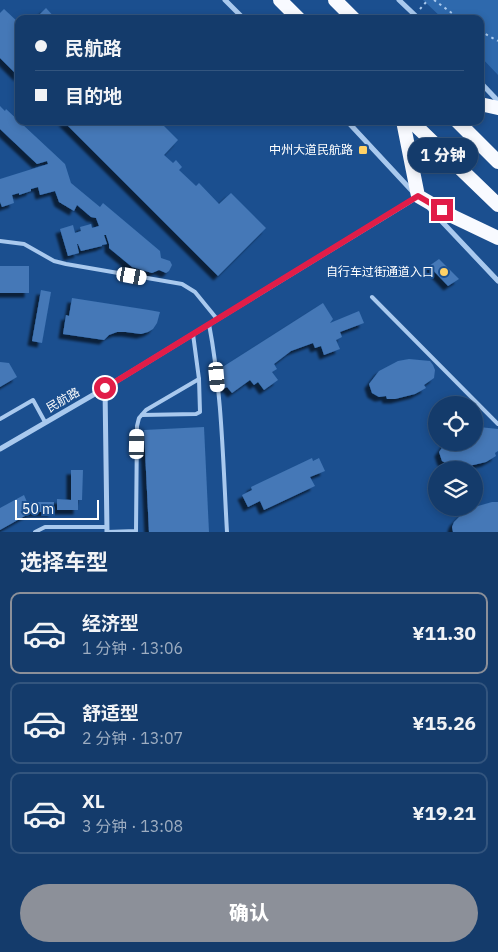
<!DOCTYPE html>
<html lang="zh">
<head>
<meta charset="utf-8">
<style>
	:root { --surface:#143b6b; --page:#1d4271; --text:#f1f3f6; --muted:#9dadc1; --line:#33557e; --accent:#8c9099 }
	body { margin:0; font-family:"IBM Plex Sans","Noto Sans SC",sans-serif; background:var(--page); color:var(--text); height:100vh; display:flex; flex-direction:column; font-size:19px; white-space:nowrap }
	* { box-sizing:border-box; margin:0 }
	p { font-size:16px; color:var(--muted) }
	.icon { flex:none; width:28px; height:28px; fill:none; stroke:currentColor; stroke-width:2; stroke-linecap:round; stroke-linejoin:round }
	.map { position:relative; height:532px; overflow:hidden }
	.drawer { display:flex; flex-direction:column; background:var(--surface); flex:1 }
	.drawer>* { flex:none }
	.hud { position:absolute; left:15px; top:15px; width:469px; height:110px; border-radius:10px; box-shadow:0 2px 8px #0003,0 0 0 1px var(--line); display:grid; align-content:center; height:110px; padding:0 20px; background:var(--surface) }
	.controls { position:absolute; left:428px; top:396px; display:grid; gap:10px }
	.controls a { display:grid; place-items:center; width:55px; height:55px; border-radius:50%; background:var(--surface); box-shadow:0 2px 8px #0003,0 0 0 1px var(--line); font-size:25px }
	.scale { position:absolute; left:15px; bottom:12px; width:84px; box-sizing:border-box; padding-left:5px; border:2px solid #fff; border-top:0; font-size:14px; line-height:18px; white-space:nowrap; color:#fff; -webkit-text-stroke:4px #1b4f8f; paint-order:stroke }
	.end { position:absolute; width:22px; height:22px; margin:-11px; border:6px solid #e11d48; background:#fff; box-shadow:0 0 0 2px #fff }
	.from { border-radius:50% }
	.bubble { position:absolute; height:35px; border-radius:18px; background:var(--surface); box-shadow:0 2px 8px #0003,0 0 0 1px var(--line); font-size:16px; font-weight:800; line-height:35px; text-align:center }
	.car { position:absolute; width:15px; height:30px; margin:-15px -8px; border-radius:6px; box-shadow:0 0 4px 1px #0007; background:linear-gradient(#fff 24%,#345 0 40%,#fff 0 76%,#345 0 86%,#fff 0) }
	.hud b { display:flex; align-items:center; gap:18px; height:48px; font-size:19px }
	.hud b+b { border-top:1px solid var(--line) }
	.hud i { width:12px; height:12px; background:var(--text) }
	ul { padding:0; list-style:none }
	li { display:flex; align-items:center; gap:15px; height:82px; margin:0 10px 8px; padding:0 10px; border:2px solid var(--line); border-radius:10px }
	li div { flex:1 }
	li b { display:block; font-size:19px }
	li em { font-style:normal; font-weight:800 }
	li.selected { border-color:var(--accent) }
	li>.icon { width:45px; height:45px; stroke-width:1.5 }
	h2 { padding:0 20px; font-size:22px; line-height:60px }
	.button { display:flex; gap:10px; margin-top:auto; padding:10px 20px }
	.button a { flex:1; height:58px; border-radius:30px; background:var(--accent); color:#fff; font-size:20px; font-weight:800; line-height:58px; text-align:center }
	.map>svg:first-child { display:block }
</style>
</head>
<body>
<div class="map">
<svg width="498" height="532" viewBox="0 0 498 532">
	<defs>
		<filter id="shadow"><feDropShadow dx="-4.5" dy="4.5" stdDeviation="1" flood-color="#0009"/></filter>
	</defs>
	<rect width="100%" height="100%" fill="#1b4f8f"/>
	<polygon fill="#2e69ad" points="423,0 498,0 498,75 480,56 480,19 443,19"/>
	<g fill="#4478b7" filter="url(#shadow)">
		<polygon points="46,8 56,19 35,19"/>
		<polygon points="4,9 19,23 19,77 0,58 0,13"/>
		<polygon points="0,106 5,111 6,109 65,164 71,183 100,207 103,203 160,251 161,258 170,261 172,265 169,271 166,273 159,270 152,273 132,267 109,248 109,244 106,235 104,235 107,244 102,245 102,246 81,251 78,244 77,244 79,253 68,256 60,229 73,225 75,233 81,231 80,227 91,224 92,228 99,226 96,218 91,217 77,205 74,211 59,202 55,191 40,195 38,187 31,189 31,191 19,195 19,193 12,195 14,203 2,207 0,202 0,179 48,164 47,161 37,164 0,129"/>
		<polygon points="63,121 159,121 178,140 164,155 173,163 176,160 182,167 179,170 196,186 199,183 219,204 231,193 266,228 218,276"/>
		<polygon points="439,259 459,279 448,286 429,266"/>
		<rect x="0" y="266" width="29" height="27"/>
		<polygon points="41,290 51,292 42,343 32,341"/>
		<polygon points="72,298 149,310 160,312 157,323 153,329 148,332 141,334 126,332 117,332 109,335 104,340 63,334 66,315 69,316"/>
		<polygon points="323,303 333,319 330,323 359,311 364,323 340,332 342,337 336,340 340,349 324,355 321,346 315,348 313,343 291,351 274,364 277,369 272,372 278,380 264,390 258,382 254,385 250,380 232,393 227,387 223,389 221,368"/>
		<polygon points="409,359 430,361 433,365 435,370 434,378 424,385 426,388 415,394 395,399 387,399 386,396 379,397 372,393 369,384 379,371 398,361"/>
		<polygon points="0,362 9,363 17,377 0,387"/>
		<polygon points="204,427 209,532 149,532 144,430"/>
		<polygon points="479,427 498,429 498,451 495,453 496,456 486,462 465,467 458,467 457,465 449,465 442,461 439,452 446,442 474,442 474,428"/>
		<polygon points="312,458 313,461 319,458 325,471 310,477 315,486 264,510 260,501 248,507 242,495 252,490 251,487"/>
		<polygon points="71,470 83,470 82,500 78,500 78,510 57,510 57,499 71,500"/>
		<polygon points="24,495 27,502 54,502 53,512 32,512 0,530 0,508"/>
		<polygon points="492,502 498,502 498,532 453,532 452,527 454,522 462,514 471,508"/>
	</g>
	<g fill="none" stroke-linecap="round" stroke-linejoin="round">
		<g stroke="#a9c9ee" stroke-width="2" stroke-dasharray="2.5 4" stroke-linecap="butt">
			<polyline points="434,0 460,19"/>
			<polyline points="420,9 428,0"/>
			<polyline points="480,31 498,41"/>
		</g>
		<g stroke="#a9c9ee" stroke-width="4">
			<polyline points="0,241 24,244 54,261 66,264 182,284 195,292 217,319"/>
			<polyline points="372,297 498,424"/>
			<path d="M209,324C222,392 223,463 227,532"/>
			<polyline points="142,415 196,414 200,412 199,379"/>
			<polyline points="0,419 33,400 45,422"/>
			<polyline points="35,532 45,527 107,527"/>
			<polyline points="107,532 136,531 137,426 139,418 146,410 199,379 193,334"/>
		</g>
		<g stroke="#a9c9ee" stroke-width="5">
			<polyline points="225,0 244,19"/>
			<polyline points="399,0 419,19"/>
			<polyline points="480,82 498,101"/>
			<polyline points="347,121 413,192"/>
			<polyline points="430,209 498,281"/>
			<polyline points="105,388 107,532"/>
			<polyline points="0,449 105,388 417,197"/>
		</g>
		<g stroke="#f8faff" stroke-width="14">
			<polyline points="280,0 299,19"/>
			<polyline points="335,0 354,19"/>
			<polyline points="480,104 498,108"/>
			<polyline points="403,121 418,196 454,217 498,238"/>
			<polyline points="411,121 498,205"/>
			<polyline points="457,121 498,162"/>
		</g>
	</g>
	<g fill="none" stroke-linecap="round" stroke-linejoin="round">
		<polyline stroke="#e11d48" stroke-width="6" points="105,388 418,196 442,210"/>
	</g>
	<g fill="#ffd166" stroke="#1b4f8f" stroke-width="2">
		<rect x="358" y="145" width="10" height="10" rx="2.5"/>
		<circle cx="444" cy="272" r="5"/>
	</g>
	<g text-anchor="middle" stroke-width="4" stroke-linejoin="round" paint-order="stroke">
		<g font-size="12" fill="#fff" stroke="#1b4f8f" text-anchor="end">
			<text x="353" y="154">中州大道民航路</text>
			<text x="434" y="276">自行车过街通道入口</text>
		</g>
		<g font-size="12" fill="#fff" stroke="#1b4f8f">
			<text transform="translate(63 400) rotate(-30)" y="4">民航路</text>
		</g>
	</g>
</svg>
<div class="controls">
<a><svg class="icon" aria-label="locate" viewBox="0 0 24 24"><circle cx="12" cy="12" r="6"/><path d="M12 2v4M12 18v4M2 12h4M18 12h4"/></svg></a>
<a><svg class="icon" aria-label="layers" viewBox="0 0 24 24"><path d="M12 4l9 5-9 5-9-5zM3 14l9 5 9-5"/></svg></a>
</div>
<div class="scale">50 m</div>
<i class="end from" style="left:105px;top:388px"></i>
<i class="end" style="left:442px;top:210px"></i>
<div class="bubble" style="left:408px;top:138px;width:70px">1 分钟</div>
<i class="car" style="left:132px;top:276px;rotate:100deg"></i>
<i class="car" style="left:217px;top:377px;rotate:175deg"></i>
<i class="car" style="left:137px;top:444px;rotate:1deg"></i>
<div class="hud">
<b><i class="from"></i>民航路</b>
<b><i></i>目的地</b>
</div>
</div>
<section class="drawer">
<h2>选择车型</h2>
<ul>
<li class="selected"><svg class="icon" aria-label="car" viewBox="0 0 24 24"><path d="M5 17H2v-5l4-1 3-4h7l3 4 3 1v5h-3M9 17h6M6 11h13"/><circle cx="7" cy="17" r="2"/><circle cx="17" cy="17" r="2"/></svg><div><b>经济型</b><p>1 分钟 · 13:06</p></div><em>¥11.30</em></li>
<li><svg class="icon" aria-label="car" viewBox="0 0 24 24"><path d="M5 17H2v-5l4-1 3-4h7l3 4 3 1v5h-3M9 17h6M6 11h13"/><circle cx="7" cy="17" r="2"/><circle cx="17" cy="17" r="2"/></svg><div><b>舒适型</b><p>2 分钟 · 13:07</p></div><em>¥15.26</em></li>
<li><svg class="icon" aria-label="car" viewBox="0 0 24 24"><path d="M5 17H2v-5l4-1 3-4h7l3 4 3 1v5h-3M9 17h6M6 11h13"/><circle cx="7" cy="17" r="2"/><circle cx="17" cy="17" r="2"/></svg><div><b>XL</b><p>3 分钟 · 13:08</p></div><em>¥19.21</em></li>
</ul>
<div class="button"><a>确认</a></div>
</section>
</body>
</html>
